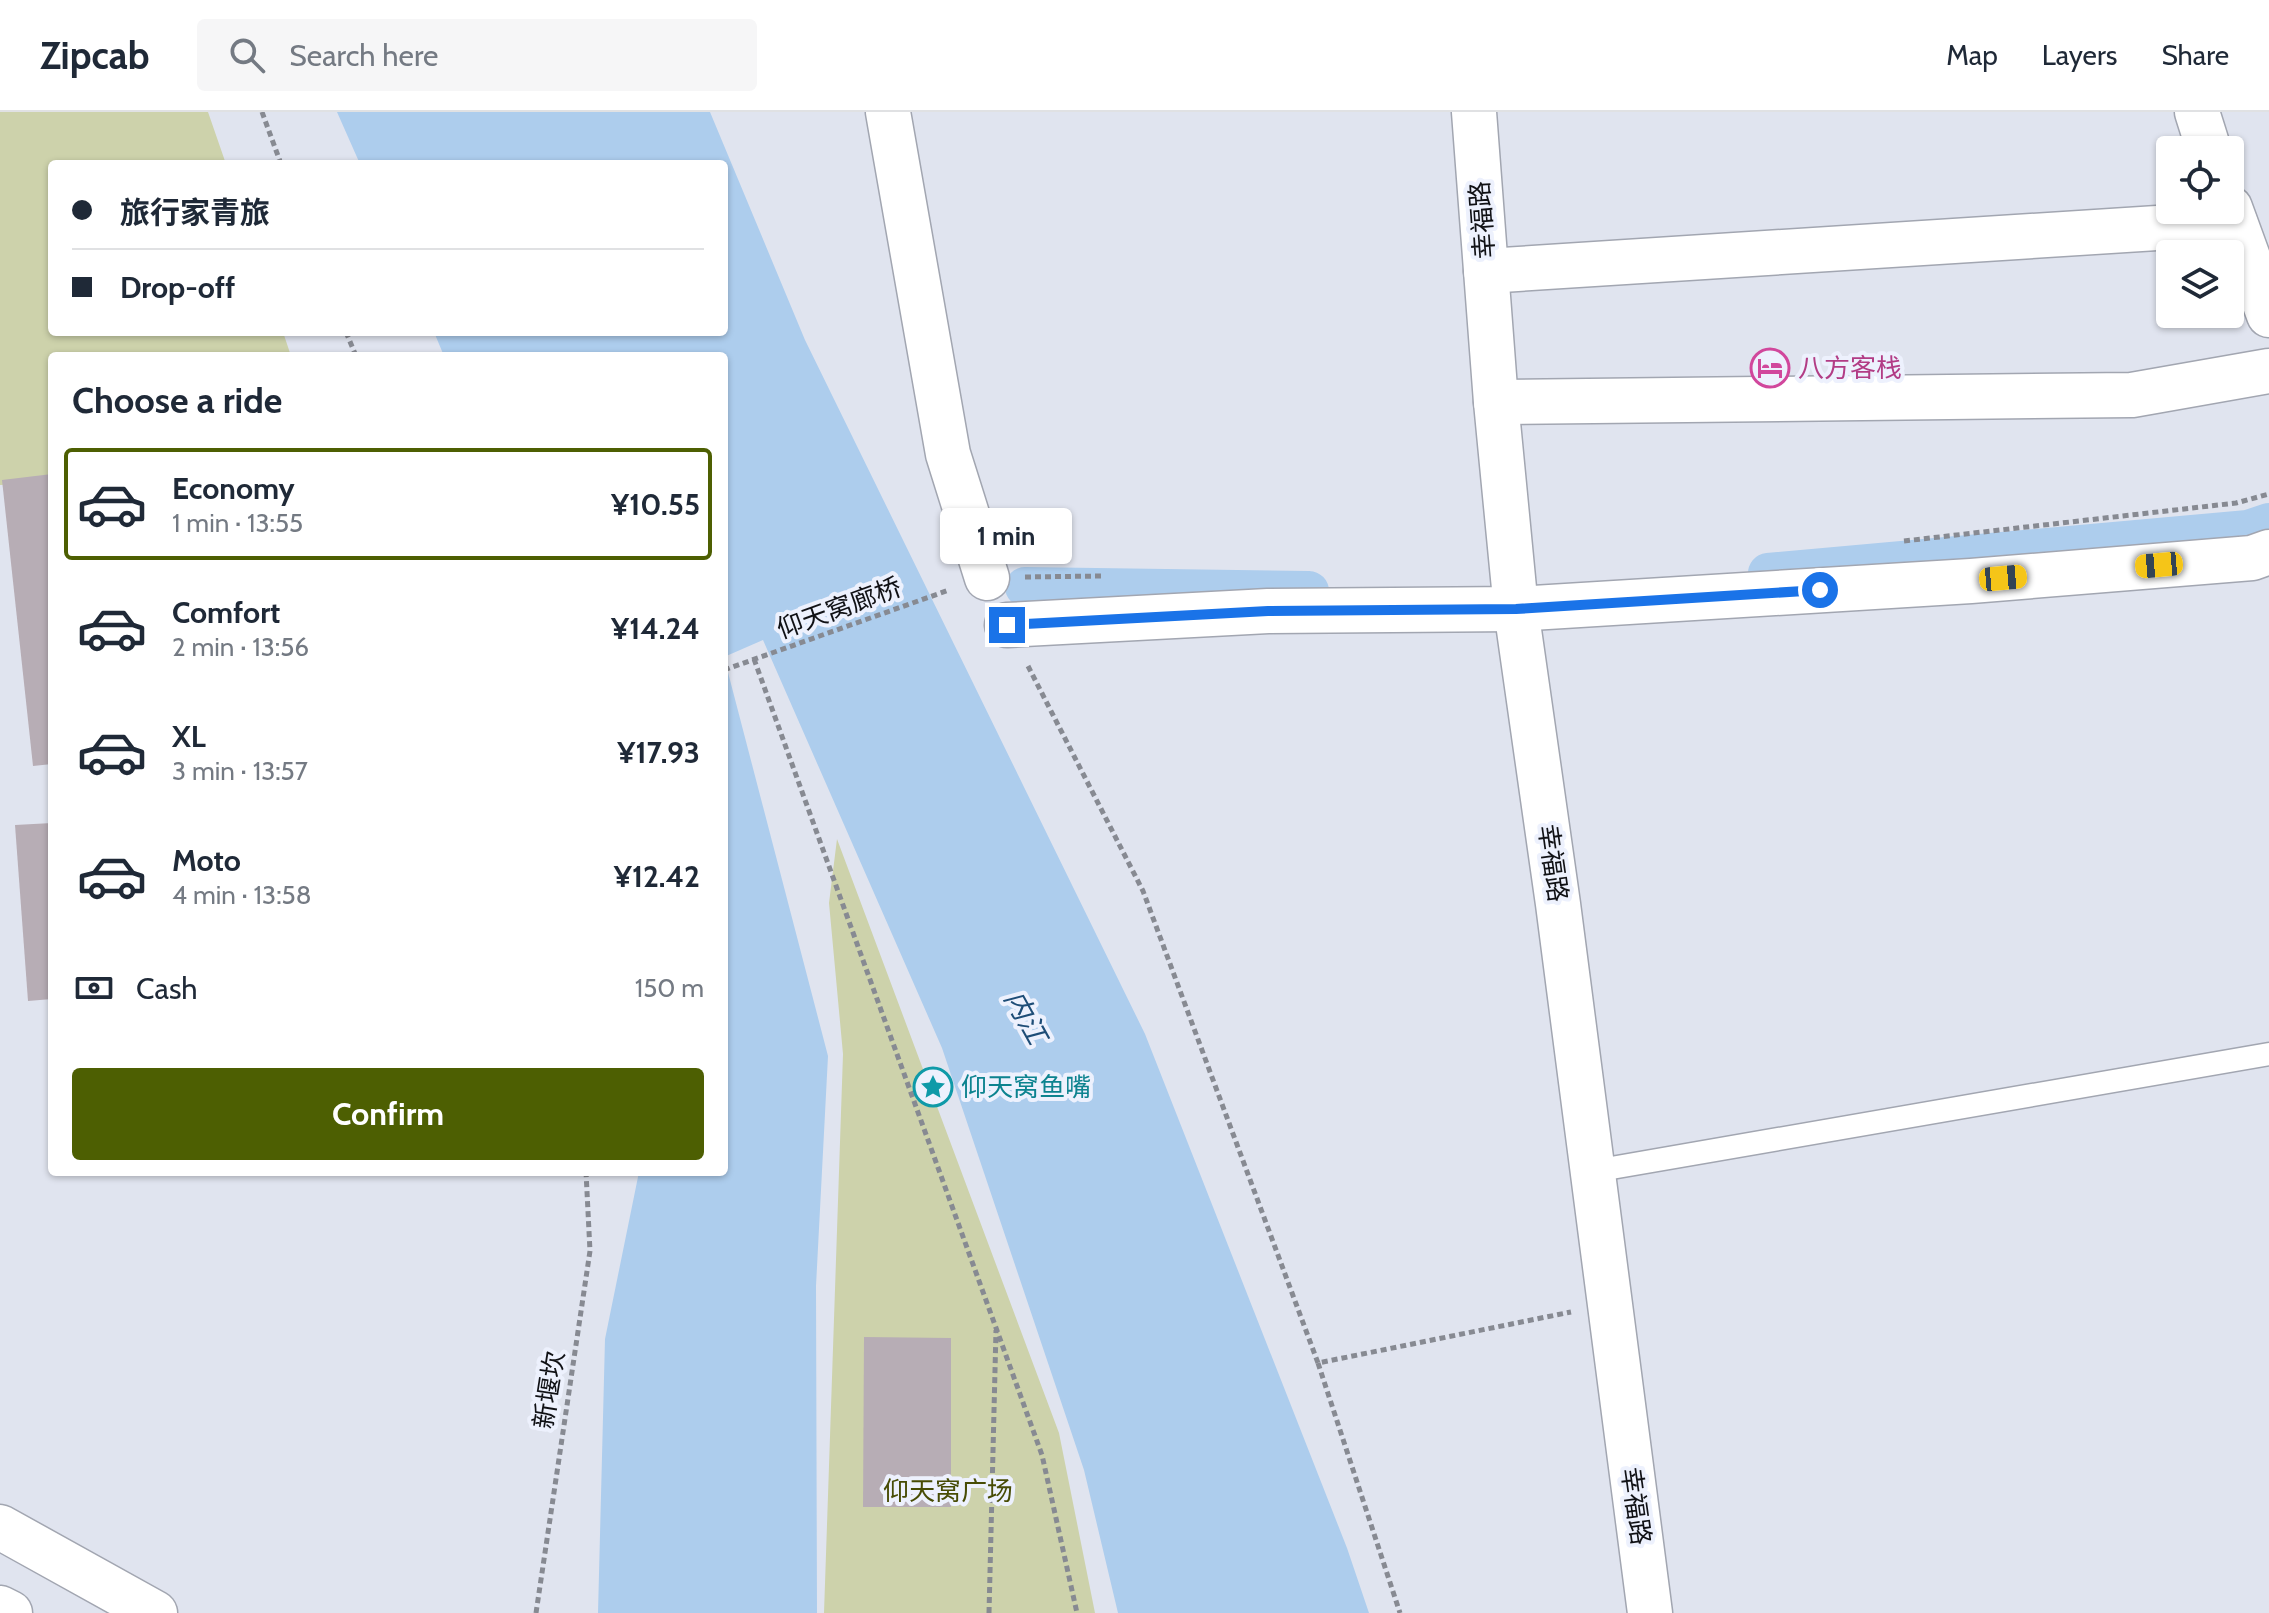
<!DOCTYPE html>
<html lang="en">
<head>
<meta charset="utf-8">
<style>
	:root { --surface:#fff; --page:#f6f6f7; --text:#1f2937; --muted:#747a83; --line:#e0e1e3; --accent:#4d5f02 }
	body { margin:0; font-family:Cabin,"Noto Sans SC",sans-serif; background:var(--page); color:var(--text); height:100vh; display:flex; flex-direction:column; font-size:30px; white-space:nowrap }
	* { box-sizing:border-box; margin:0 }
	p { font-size:26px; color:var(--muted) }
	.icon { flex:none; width:44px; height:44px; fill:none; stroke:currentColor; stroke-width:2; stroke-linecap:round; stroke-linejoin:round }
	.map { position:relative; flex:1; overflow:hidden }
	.side { position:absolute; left:48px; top:240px; width:680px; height:824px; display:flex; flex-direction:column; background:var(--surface); border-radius:8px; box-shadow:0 2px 6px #0004 }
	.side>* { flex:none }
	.guide { position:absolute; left:48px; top:48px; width:680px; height:176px; border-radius:8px; box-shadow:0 2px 6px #0004; display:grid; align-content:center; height:176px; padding:0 24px; background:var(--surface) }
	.buttons { position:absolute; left:2156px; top:24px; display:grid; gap:16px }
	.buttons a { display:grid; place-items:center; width:88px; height:88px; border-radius:8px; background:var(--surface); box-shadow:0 2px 6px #0004; font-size:40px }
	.end { position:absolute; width:36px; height:36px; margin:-18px; border:10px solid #1a73e8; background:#fff; box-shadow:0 0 0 4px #fff }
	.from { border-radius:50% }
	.bubble { position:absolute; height:56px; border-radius:8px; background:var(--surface); box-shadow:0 2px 6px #0004; font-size:26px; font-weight:700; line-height:56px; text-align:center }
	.car { position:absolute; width:24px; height:48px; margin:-24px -12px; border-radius:10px; box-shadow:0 0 6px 2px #0007; background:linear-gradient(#f5c518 24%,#345 0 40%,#f5c518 0 76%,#345 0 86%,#f5c518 0) }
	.guide b { display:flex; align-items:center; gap:28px; height:76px; font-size:30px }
	.guide b+b { border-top:2px solid var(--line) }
	.guide i { width:20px; height:20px; background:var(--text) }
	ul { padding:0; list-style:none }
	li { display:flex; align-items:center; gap:24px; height:112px; margin:0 16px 12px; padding:0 8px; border:4px solid transparent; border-radius:8px }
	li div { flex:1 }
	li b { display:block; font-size:30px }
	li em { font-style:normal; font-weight:700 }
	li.selected { border-color:var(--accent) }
	li>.icon { width:72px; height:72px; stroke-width:1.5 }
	h2 { padding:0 24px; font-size:36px; line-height:96px }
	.pay { display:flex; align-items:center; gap:20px; height:88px; padding:0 24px; font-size:30px }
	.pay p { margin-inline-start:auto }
	.action { display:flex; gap:16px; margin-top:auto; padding:16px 24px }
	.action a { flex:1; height:92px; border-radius:8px; background:var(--accent); color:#fff; font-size:32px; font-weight:700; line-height:92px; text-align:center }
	header { display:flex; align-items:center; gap:48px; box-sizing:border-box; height:112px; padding:0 40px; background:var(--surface); border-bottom:2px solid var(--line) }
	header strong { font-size:38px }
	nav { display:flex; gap:44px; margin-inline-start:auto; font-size:28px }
	.search { width:560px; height:72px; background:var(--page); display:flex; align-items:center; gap:20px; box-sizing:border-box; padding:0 28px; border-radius:8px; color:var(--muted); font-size:30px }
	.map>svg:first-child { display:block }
</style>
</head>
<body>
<header>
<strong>Zipcab</strong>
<div class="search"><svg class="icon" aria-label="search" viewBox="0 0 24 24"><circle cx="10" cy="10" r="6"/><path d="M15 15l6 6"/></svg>Search here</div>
<nav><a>Map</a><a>Layers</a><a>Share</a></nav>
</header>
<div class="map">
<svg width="2269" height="1501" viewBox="0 0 2269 1501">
	<rect width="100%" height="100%" fill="#e0e4ef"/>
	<g fill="#cdd2ab">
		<polygon points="0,0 208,0 226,52 52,52 52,220 283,220 291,244 52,244 52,372 0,373"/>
		<polygon points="837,727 1059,1321 1095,1501 824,1501 843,942 829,791"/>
	</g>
	<polygon fill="#adcded" points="337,0 710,0 805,228 1145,922 1347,1436 1369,1501 1118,1501 1084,1358 942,936 763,528 724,545 828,944 816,1174 817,1501 598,1501 605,1227 639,1060 724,1060 724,244 444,244 434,220 724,220 724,52 360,52"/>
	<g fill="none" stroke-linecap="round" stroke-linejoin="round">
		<g stroke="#adcded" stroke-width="40">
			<polyline points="1768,461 2248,418 2269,411"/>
			<polyline points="1025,475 1309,479"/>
		</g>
	</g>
	<g fill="#b7adb5">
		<polygon points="52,362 52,652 33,654 2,368"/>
		<polygon points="52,711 52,887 28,889 15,713"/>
		<polygon points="864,1225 951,1226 951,1395 863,1395"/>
	</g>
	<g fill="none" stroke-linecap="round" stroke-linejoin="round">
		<defs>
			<polyline id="lane" points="1594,1059 2269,942"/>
			<g id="street">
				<polyline points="888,0 948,342 987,466"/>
				<polyline points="1474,0 1496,290 1516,497 1558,792 1650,1501"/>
				<polyline points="2197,0 2209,38"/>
				<polyline points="2230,96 2269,203"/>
				<polyline points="1486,159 2235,111"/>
				<polyline points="1496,290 2132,283 2269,259"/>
				<polyline points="1007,513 1268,499 1516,497 1971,469 2252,446 2269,440"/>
			</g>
			<g id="secondary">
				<polyline points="0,1415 155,1501"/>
				<polyline points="0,1496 10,1501"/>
			</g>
		</defs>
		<use href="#lane" stroke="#a2a6b1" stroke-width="25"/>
		<use href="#street" stroke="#a2a6b1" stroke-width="47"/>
		<use href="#secondary" stroke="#a2a6b1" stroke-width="47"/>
		<g stroke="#878a92" stroke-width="5" stroke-dasharray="6 4" stroke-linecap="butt">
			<polyline points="262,0 281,52"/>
			<polyline points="346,220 356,244"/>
			<polyline points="1904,429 2236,391 2269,382"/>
			<polyline points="1025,465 1103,464"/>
			<polyline points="754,547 1042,1343 1077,1501"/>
			<polyline points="1028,554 1143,779 1318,1251 1571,1200"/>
			<polyline points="724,558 949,478"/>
			<polyline points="1318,1251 1400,1501"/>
			<polyline points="536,1501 590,1139 586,1060"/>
			<polyline points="989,1501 996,1218"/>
		</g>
		<use href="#lane" stroke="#fff" stroke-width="22"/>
		<use href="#street" stroke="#fff" stroke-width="44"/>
		<use href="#secondary" stroke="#fff" stroke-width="44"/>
	</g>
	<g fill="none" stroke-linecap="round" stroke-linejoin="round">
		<polyline stroke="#1a73e8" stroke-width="10" points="1007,513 1268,499 1516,497 1820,478"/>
	</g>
	<defs>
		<symbol id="hotel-ring" viewBox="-11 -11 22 22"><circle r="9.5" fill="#edf1fd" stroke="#d1479c" stroke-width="1.5"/><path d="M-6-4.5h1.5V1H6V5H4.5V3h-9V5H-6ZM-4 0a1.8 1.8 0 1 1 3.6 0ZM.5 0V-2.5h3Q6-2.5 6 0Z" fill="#d1479c"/></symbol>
		<symbol id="sight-ring" viewBox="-11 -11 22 22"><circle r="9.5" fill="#edf1fd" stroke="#0f9aa8" stroke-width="1.5"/><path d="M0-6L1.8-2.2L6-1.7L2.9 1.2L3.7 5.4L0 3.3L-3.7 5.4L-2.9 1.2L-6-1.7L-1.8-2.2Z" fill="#0f9aa8"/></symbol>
	</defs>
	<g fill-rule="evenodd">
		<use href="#hotel-ring" x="1748" y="234" width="44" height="44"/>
		<use href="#sight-ring" x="911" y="953" width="44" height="44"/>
	</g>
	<g text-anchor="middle" stroke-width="8" stroke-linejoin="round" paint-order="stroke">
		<g font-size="26" fill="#101115" stroke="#edf1fd">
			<text transform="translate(1482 108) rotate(-94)" y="9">幸福路</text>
			<text transform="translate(839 496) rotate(-20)" y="9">仰天窝廊桥</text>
			<text transform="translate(1553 751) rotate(82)" y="9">幸福路</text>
			<text transform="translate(549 1278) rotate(-81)" y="9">新堰坎</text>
			<text transform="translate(1636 1394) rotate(82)" y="9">幸福路</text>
		</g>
		<g font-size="26" fill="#b23c85" stroke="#edf1fd" text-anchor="start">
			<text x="1798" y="265">八方客栈</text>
		</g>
		<g font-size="26" fill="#0d838f" stroke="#edf1fd" text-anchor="start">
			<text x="961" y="984">仰天窝鱼嘴</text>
		</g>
		<g font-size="26" fill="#474c05" stroke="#edf1fd">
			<text x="948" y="1388">仰天窝广场</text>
		</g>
		<g font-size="28" font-style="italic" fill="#1e4d77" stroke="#edf1fd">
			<text transform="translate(1026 905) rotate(61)" y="10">内江</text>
		</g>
	</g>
</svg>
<div class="buttons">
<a><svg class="icon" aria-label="locate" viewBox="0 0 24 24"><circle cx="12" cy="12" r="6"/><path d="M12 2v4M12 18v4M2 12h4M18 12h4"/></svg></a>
<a><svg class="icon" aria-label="layers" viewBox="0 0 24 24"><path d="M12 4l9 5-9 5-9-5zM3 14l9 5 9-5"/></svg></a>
</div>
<i class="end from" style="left:1820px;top:478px"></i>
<i class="end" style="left:1007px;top:513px"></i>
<div class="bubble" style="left:940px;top:396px;width:132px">1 min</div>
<i class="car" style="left:2159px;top:453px;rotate:265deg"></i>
<i class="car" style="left:2003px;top:466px;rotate:85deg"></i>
<div class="guide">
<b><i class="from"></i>旅行家青旅</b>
<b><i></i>Drop-off</b>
</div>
<section class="side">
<h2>Choose a ride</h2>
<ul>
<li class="selected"><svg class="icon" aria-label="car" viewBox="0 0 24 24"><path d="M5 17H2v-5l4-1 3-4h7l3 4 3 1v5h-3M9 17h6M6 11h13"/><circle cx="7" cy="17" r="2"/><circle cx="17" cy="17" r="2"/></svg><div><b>Economy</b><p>1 min · 13:55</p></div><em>¥10.55</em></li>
<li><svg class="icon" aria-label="car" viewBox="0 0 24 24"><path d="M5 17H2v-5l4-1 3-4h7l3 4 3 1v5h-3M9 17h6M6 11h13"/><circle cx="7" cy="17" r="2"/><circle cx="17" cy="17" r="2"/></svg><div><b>Comfort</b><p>2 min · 13:56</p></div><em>¥14.24</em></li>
<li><svg class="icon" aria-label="car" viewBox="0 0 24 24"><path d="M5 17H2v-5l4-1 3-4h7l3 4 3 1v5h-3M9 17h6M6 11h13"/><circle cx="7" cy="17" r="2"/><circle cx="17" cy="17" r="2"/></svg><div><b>XL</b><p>3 min · 13:57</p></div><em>¥17.93</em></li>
<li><svg class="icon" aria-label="car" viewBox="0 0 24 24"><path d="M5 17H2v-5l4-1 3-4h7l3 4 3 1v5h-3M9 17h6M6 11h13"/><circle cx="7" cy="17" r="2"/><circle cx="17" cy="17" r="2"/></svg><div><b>Moto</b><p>4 min · 13:58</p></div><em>¥12.42</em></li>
</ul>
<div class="pay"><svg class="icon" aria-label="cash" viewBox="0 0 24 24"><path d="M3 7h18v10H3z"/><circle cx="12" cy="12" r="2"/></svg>Cash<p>150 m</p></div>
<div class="action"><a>Confirm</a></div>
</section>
</div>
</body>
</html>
